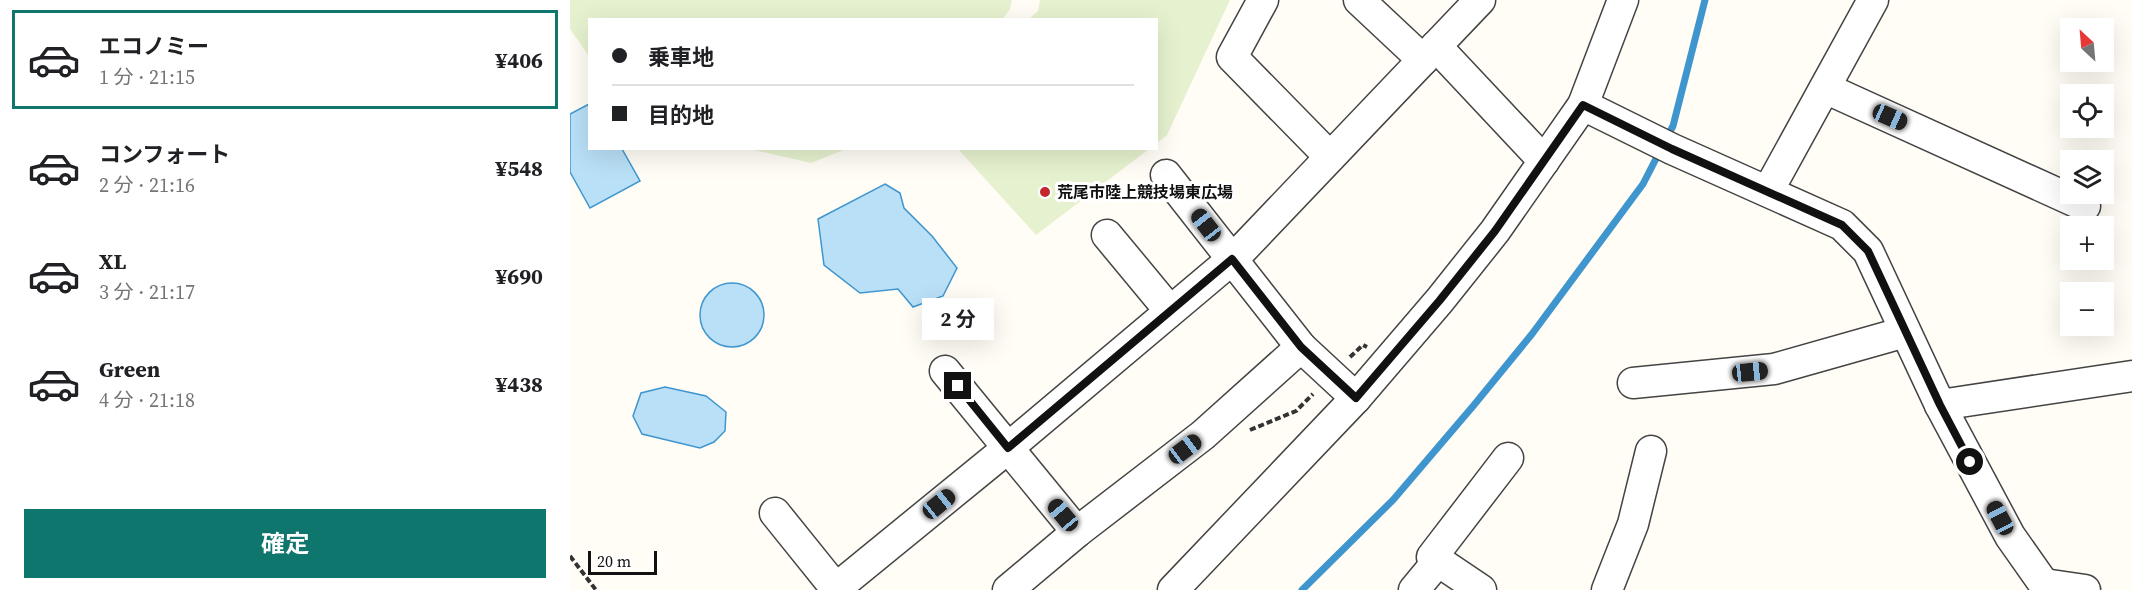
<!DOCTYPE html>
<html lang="ja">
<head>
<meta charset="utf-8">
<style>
	:root { --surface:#fff; --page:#f6f6f6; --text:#202124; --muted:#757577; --line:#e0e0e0; --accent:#0f766e }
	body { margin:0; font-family:"Source Serif 4","Noto Sans JP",serif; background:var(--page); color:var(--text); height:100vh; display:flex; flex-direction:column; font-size:22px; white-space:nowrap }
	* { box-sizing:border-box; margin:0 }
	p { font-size:20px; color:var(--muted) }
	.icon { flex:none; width:33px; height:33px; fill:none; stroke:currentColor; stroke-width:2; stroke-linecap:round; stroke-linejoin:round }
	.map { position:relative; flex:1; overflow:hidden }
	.details { display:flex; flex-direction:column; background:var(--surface); width:570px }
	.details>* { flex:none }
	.guide { position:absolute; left:18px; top:18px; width:570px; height:132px; border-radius:0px; box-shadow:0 6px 24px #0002; display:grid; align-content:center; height:132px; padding:0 24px; background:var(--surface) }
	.needle { width:39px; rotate:334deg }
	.tools { position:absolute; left:1490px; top:18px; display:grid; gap:12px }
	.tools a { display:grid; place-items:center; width:54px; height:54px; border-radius:0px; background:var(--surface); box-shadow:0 6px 24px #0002; font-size:30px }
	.scale { position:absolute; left:18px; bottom:15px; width:69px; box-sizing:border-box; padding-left:6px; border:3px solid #111; border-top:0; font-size:16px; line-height:21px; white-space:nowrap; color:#111; -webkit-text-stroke:4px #fff; paint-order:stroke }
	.end { position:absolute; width:27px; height:27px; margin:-14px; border:8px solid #111; background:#fff; box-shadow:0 0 0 3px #fff }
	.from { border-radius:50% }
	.bubble { position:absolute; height:42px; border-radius:0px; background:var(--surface); box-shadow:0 6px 24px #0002; font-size:20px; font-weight:700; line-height:42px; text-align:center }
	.car { position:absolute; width:18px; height:36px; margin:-18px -9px; border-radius:8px; box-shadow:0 0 4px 2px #0007; background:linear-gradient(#222 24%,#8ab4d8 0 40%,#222 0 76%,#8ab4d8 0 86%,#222 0) }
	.guide b { display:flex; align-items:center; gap:21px; height:57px; font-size:22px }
	.guide b+b { border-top:2px solid var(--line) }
	.guide i { width:15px; height:15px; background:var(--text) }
	ul { padding:10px 0 0; list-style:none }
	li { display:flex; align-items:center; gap:18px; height:99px; margin:0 12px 9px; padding:0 12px; border:3px solid transparent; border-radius:0px }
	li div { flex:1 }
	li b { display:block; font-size:22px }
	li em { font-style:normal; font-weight:700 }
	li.active { border-color:var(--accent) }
	li>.icon { width:54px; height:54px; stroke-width:1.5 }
	.cta { display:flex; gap:12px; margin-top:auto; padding:12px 24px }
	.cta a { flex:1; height:69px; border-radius:0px; background:var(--accent); color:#fff; font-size:24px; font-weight:700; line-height:69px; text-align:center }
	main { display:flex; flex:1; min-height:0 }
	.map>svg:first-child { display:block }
</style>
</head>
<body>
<main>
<section class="details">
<ul>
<li class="active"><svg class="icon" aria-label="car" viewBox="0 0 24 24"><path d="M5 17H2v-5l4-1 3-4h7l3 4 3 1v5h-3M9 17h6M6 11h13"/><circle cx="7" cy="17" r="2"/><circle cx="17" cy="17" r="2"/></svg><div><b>エコノミー</b><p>1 分 · 21:15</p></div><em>¥406</em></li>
<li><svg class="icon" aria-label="car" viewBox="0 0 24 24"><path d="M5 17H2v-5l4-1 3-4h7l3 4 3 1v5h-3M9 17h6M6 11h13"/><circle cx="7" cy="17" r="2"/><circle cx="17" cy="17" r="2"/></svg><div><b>コンフォート</b><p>2 分 · 21:16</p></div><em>¥548</em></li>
<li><svg class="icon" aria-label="car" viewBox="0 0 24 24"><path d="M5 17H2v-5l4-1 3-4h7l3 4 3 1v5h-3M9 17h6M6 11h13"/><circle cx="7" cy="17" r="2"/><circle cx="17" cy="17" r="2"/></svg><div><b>XL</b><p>3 分 · 21:17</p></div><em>¥690</em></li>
<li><svg class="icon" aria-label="car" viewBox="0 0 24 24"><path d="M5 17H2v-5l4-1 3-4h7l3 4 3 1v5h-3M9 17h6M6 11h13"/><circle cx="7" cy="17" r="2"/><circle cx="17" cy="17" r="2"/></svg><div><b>Green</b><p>4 分 · 21:18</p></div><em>¥438</em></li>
</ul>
<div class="cta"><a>確定</a></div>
</section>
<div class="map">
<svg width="1562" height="590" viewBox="0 0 1562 590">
	<rect width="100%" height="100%" fill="#fffdf5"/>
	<g fill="#e6f2cf">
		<polygon points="0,0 442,0 440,9 432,20 20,20 19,56 0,29"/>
		<polygon points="470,0 660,0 597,135 587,143 586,20 459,19 468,11"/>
		<polygon points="180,149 276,149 241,163"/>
		<polygon points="388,149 579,149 466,235"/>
	</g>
	<g fill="#b9e0f7" stroke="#3f96cf" stroke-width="1.5">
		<polygon points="19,104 20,148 52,149 70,181 20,208 0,172 0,114"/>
		<polygon points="315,184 330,193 334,208 362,236 387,268 373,296 343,307 328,289 290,293 254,265 248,219"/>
		<circle cx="162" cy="315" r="32"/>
		<polygon points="95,387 136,396 156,412 155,431 144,442 130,448 72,434 63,416 71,393"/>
	</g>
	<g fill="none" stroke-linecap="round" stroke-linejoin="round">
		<g stroke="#3f96cf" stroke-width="7">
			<polyline points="1096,139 1103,126 1135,0"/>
			<polyline points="732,590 823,500 904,405 962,334 1073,184 1090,151"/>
		</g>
		<defs>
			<g id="minor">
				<polyline points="693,0 662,57 760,157"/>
				<polyline points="789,0 853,60"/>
				<polyline points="866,46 974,161"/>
				<polyline points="1255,88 1515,206"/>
				<polyline points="1013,105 1102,149 1272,225 1298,251 1370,405 1440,536 1478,590"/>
				<polyline points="596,175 731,347"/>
				<polyline points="1198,191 1303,0"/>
				<polyline points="537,235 600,311"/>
				<polyline points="375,371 507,532"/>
				<polyline points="1063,383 1204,369 1335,332"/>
				<polyline points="1370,405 1562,376"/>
				<polyline points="205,513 267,590"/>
				<polyline points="1474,584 1515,590"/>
				<polyline points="264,590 438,448 666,256 910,0"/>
				<polyline points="438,590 507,532 633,435 731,347 786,398"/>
				<polyline points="603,590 786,398 870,300 925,231 1013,105 1053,0"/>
				<polyline points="844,590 868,561"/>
				<polyline points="911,590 862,557 938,458"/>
				<polyline points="1037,590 1063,524 1081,451"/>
			</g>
		</defs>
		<use href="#minor" stroke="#444" stroke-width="33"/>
		<g stroke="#333" stroke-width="4" stroke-dasharray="6 3" stroke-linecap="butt">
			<polyline points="780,357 793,345 797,347"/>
			<polyline points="680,430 726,411 743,394"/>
			<polyline points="0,556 26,590"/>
		</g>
		<use href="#minor" stroke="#fff" stroke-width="30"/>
	</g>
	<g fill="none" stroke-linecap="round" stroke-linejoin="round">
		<polyline stroke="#111" stroke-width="8" points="388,386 438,448 662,259 731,347 786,398 870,300 925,231 1013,105 1102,149 1272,225 1298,251 1370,405 1400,462"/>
	</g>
	<circle fill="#c4262e" stroke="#fff" stroke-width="2" cx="475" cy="192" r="6"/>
	<g text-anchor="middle" stroke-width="6" stroke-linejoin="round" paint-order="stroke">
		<g font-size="16" font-weight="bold" fill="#111" stroke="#fff" text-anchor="start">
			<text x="487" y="198">荒尾市陸上競技場東広場</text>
		</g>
	</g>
</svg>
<div class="tools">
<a><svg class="needle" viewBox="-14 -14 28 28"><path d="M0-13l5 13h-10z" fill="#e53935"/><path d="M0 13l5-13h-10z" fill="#757577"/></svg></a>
<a><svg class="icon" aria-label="locate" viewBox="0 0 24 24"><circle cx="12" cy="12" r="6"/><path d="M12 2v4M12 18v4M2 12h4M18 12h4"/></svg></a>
<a><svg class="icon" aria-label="layers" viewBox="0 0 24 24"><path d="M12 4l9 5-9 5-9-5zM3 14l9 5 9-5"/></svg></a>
<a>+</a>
<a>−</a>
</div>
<div class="scale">20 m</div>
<i class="end from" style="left:1400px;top:462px"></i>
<i class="end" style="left:388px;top:386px"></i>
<div class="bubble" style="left:352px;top:298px;width:72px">2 分</div>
<i class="car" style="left:1320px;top:117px;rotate:114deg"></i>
<i class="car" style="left:636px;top:225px;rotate:322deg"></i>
<i class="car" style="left:1180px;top:372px;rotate:84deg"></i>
<i class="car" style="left:615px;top:449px;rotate:53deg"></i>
<i class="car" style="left:369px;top:504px;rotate:51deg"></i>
<i class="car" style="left:493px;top:515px;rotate:320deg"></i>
<i class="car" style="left:1430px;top:518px;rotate:332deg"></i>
<div class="guide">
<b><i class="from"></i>乗車地</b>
<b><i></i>目的地</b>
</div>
</div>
</main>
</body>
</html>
